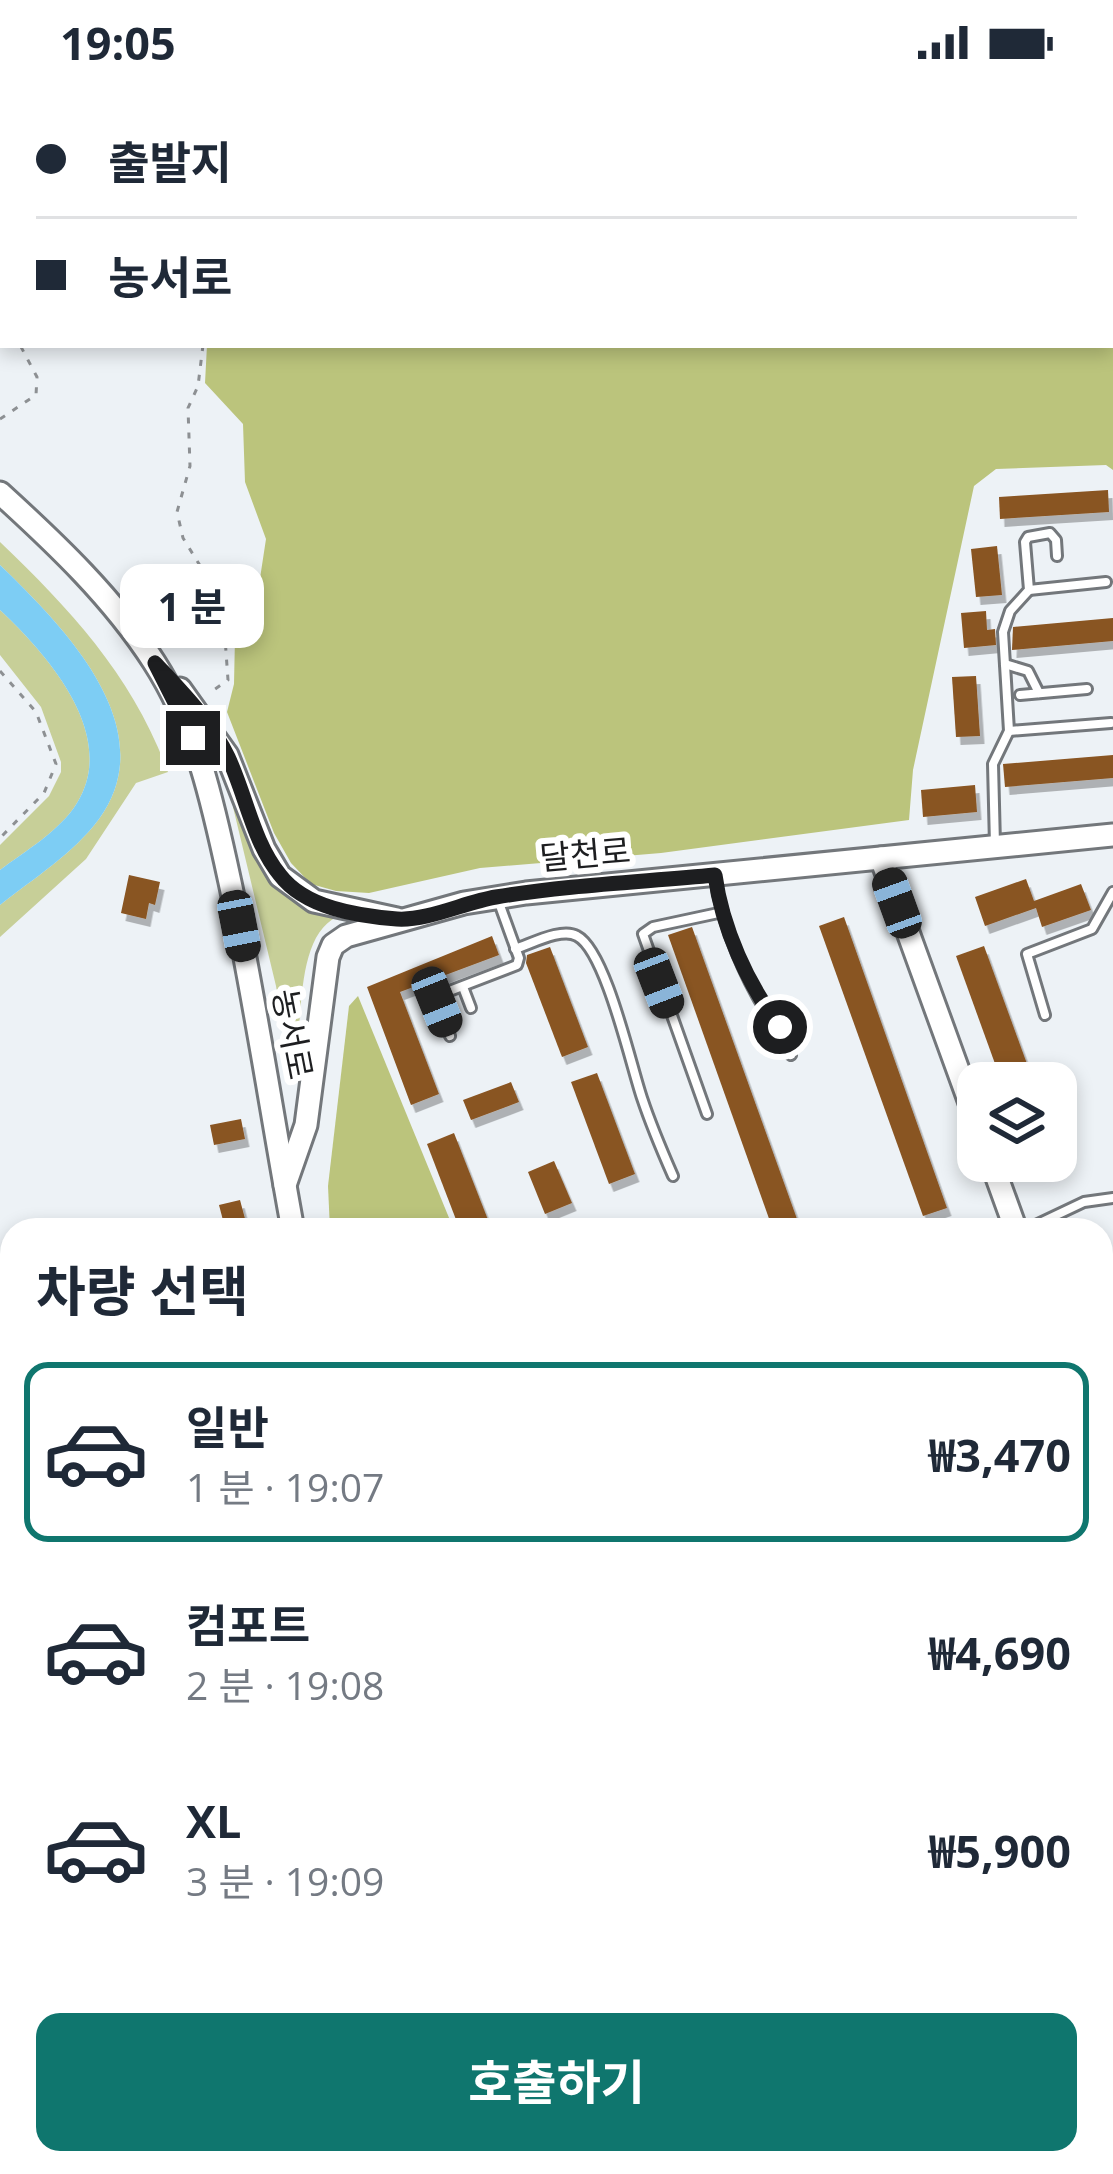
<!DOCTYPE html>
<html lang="ko">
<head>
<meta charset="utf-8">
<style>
	:root { --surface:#fff; --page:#f6f6f7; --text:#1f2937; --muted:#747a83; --line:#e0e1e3; --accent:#0f766e }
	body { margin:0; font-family:"Open Sans","Noto Sans KR",sans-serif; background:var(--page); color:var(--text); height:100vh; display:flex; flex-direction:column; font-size:45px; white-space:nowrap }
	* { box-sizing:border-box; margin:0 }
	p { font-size:39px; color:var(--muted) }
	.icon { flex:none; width:66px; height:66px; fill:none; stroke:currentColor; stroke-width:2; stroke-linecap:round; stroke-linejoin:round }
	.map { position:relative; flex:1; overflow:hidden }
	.details { position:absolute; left:0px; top:1134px; width:1113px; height:957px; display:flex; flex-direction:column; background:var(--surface); border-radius:36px 36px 0 0; box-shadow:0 6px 18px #0003 }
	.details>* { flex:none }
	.top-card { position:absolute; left:0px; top:0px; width:1113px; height:264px; box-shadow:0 6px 18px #0003; display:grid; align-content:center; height:264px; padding:0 36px; background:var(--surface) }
	.buttons { position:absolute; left:957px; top:978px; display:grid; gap:24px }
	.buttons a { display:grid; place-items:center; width:120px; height:120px; border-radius:24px; background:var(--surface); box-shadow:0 6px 18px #0003; font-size:60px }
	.end { position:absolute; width:54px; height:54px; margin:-27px; border:15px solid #1d1e20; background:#fff; box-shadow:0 0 0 6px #fff }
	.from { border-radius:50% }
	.bubble { position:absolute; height:84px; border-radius:24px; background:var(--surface); box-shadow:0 6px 18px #0003; font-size:39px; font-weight:700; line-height:84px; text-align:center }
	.car { position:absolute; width:36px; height:72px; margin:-36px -18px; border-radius:15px; box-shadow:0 0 9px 3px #0007; background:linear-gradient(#222 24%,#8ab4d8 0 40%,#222 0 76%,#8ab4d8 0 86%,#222 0) }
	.top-card b { display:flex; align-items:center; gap:42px; height:114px; font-size:45px }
	.top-card b+b { border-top:3px solid var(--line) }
	.top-card i { width:30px; height:30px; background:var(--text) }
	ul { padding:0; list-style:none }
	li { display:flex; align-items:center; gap:36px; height:180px; margin:0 24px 18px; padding:0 12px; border:6px solid transparent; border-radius:24px }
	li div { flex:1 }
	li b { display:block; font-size:45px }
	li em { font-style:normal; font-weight:700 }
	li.current { border-color:var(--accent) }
	li>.icon { width:108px; height:108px; stroke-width:1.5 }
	h2 { padding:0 36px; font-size:54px; line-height:144px }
	.primary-button { display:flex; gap:24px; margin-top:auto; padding:24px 36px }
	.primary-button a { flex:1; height:138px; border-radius:24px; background:var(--accent); color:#fff; font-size:48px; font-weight:700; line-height:138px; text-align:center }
	.status { display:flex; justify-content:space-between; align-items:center; height:84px; padding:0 60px; background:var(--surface); direction:ltr }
	.status svg { height:33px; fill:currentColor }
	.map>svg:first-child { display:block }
</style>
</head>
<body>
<div class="status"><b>19:05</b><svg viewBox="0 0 49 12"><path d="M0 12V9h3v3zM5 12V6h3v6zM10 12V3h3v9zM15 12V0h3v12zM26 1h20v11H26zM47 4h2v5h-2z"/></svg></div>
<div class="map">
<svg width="1113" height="2090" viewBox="0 0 1113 2090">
	<defs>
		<filter id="shadow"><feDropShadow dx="4.5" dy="8" stdDeviation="0" flood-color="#0004"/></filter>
	</defs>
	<rect width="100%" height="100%" fill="#edf2f6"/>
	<g fill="#c7cf98">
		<path d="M0,458C72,527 133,593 168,688L136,699L86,775L0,853V821C34,794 73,770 99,735C165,644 63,542 0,481Z"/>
		<path d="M0,526C47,570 119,651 77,719C60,747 25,767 0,786V761L49,712L61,688V678L41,623L0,571Z"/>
		<path d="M238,722L316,826L337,833C291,854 305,956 292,996L276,902L233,723Z"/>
		<polygon points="5,1322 12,1326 12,1630 0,1620 0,1337"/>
	</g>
	<g fill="#bbc47c">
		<polygon points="156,0 1113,0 1113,386 1106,381 996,385 974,402 913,686 909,736 661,769 480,784 369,809 336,807 311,800 291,779 274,749 227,628 234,600 235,553 257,514 266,455 245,398 243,340 205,299 207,261 1110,261 1110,3 154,3"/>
		<polygon points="358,912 454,1146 330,1146 328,1102 349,922"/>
		<polygon points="402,2079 809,2079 810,2090 398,2090"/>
	</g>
	<path fill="#7dcdf4" d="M0,481C63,542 165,644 99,735C73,770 34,794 0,821V786C25,767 60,747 77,719C119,651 47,570 0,526Z"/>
	<g fill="#895421" filter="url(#shadow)">
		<polygon points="1108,406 1109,428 1000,435 999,413"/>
		<polygon points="997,462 1002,511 976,513 971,465"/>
		<polygon points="986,527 987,546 995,545 996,561 964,564 961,529"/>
		<polygon points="1113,534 1113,557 1012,566 1013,543"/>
		<polygon points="976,592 980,652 956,653 952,593"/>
		<polygon points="1113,671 1113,694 1005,703 1003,680"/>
		<polygon points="975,701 977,728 923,733 921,706"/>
		<polygon points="129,791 160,798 155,821 149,819 146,835 121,829"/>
		<polygon points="1026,795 1034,817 1081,800 1091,826 1042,843 1036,824 985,842 975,813"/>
		<polygon points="844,833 947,1124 923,1132 819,842"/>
		<polygon points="692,843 797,1135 772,1143 668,851"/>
		<polygon points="492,852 499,871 400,908 439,1010 411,1021 367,903"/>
		<polygon points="984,862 1034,999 1002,999 956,872"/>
		<polygon points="550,863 588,963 562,973 526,879 527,871"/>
		<polygon points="597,989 635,1090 609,1100 571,998"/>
		<polygon points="511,998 519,1018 471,1036 463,1016"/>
		<polygon points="241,1035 245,1055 214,1061 210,1041"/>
		<polygon points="454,1049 492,1146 460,1146 427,1060"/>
		<polygon points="554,1077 572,1119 545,1130 528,1088"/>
		<polygon points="240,1116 248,1146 225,1144 219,1121"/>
	</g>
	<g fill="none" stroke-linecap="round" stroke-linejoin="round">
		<polyline stroke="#c3c8cb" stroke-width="15" stroke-dasharray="15 8" stroke-linecap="butt" points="146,2079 157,2090"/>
		<defs>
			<g id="lane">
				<polyline points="1029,506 1106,498"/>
				<polyline points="1005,580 1028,587 1039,609"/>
				<polyline points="1020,611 1087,605"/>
				<polyline points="1009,647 1111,639"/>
				<polyline points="995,761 993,680 1009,647 1003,548 1010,527 1029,506 1025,458 1028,453 1050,449 1056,456 1057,472"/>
				<path d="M715,792C720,831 738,877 757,912C770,936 780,943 791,971"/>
				<path d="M515,865C531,860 562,843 577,852C606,867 631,982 642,1014C651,1041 662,1067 673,1092"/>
				<polyline points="463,903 471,924"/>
				<polyline points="1045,931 1027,870 1092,845 1113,808"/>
				<polyline points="450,952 437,918 439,911 517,881 519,874 498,816"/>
				<polyline points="707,1030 643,850 653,843 723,828"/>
				<polyline points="1025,1146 1084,1118 1113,1114"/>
				<polyline points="1101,1820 1113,1816"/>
				<polyline points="826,2079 827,2090"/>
				<polyline points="1065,2079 1067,2090"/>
				<polyline points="116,2090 118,2079"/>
			</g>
			<polyline id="street" points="0,2005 12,2011"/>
			<g id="secondary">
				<path d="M0,409C56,460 113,514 154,578C198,646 214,724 231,803C255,916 272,1032 293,1146"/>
				<polyline points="180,605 227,671 264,765 280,792 314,817 397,835"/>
				<polyline points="881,774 978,1041"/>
				<polyline points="991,1077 1016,1146"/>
				<polyline points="285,1101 306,1041 328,873 333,861 346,852 464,819 526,809 1113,751"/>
				<polyline points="1101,1380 1113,1413"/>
				<polyline points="1101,1434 1113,1429"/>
				<polyline points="180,2090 185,2079"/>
				<polyline points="374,2090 379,2079"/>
			</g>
		</defs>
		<use href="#lane" stroke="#73777b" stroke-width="14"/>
		<use href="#street" stroke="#73777b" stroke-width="21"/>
		<use href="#secondary" stroke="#73777b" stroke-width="27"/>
		<g stroke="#8d9093" stroke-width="3" stroke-dasharray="6 9" stroke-linecap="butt">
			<polyline points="140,1 140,3"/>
			<polyline points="0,222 3,228"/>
			<polyline points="203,261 198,302 188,324 190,382 177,428 183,454 215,506 224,540 228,596 208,610"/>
			<polyline points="0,335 36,311 37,293 20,261"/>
			<polyline points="0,587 36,628 56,680 44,709 0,754"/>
			<polyline points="0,1314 12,1320"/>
			<polyline points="0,1937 12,1921"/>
		</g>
		<use href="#lane" stroke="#fff" stroke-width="8"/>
		<use href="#street" stroke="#fff" stroke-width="15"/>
		<use href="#secondary" stroke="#fff" stroke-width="21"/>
	</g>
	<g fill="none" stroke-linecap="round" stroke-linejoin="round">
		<path stroke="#1d1e20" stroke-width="15" d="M193,654L155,579C182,608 211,637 228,673C246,711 253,758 280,791C305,824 358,832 397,835C428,837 465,818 496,813C568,801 642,798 715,791C722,844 748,901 780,943"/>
	</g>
	<g text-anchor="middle" stroke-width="12" stroke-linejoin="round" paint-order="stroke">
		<g font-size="33" fill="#1d1e20" stroke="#fff">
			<text transform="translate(585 770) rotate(-5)" y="12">달천로</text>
			<text transform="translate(293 950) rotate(79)" y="12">농서로</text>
		</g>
	</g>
</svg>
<div class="buttons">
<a><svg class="icon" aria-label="layers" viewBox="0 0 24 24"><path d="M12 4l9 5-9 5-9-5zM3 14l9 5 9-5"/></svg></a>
</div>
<i class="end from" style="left:780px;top:943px"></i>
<i class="end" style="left:193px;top:654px"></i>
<div class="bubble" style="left:120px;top:480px;width:144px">1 분</div>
<i class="car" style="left:897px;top:819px;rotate:340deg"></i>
<i class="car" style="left:239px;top:842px;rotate:169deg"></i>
<i class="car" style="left:659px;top:899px;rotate:159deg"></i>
<i class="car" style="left:437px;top:918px;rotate:158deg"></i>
<div class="top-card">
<b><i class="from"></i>출발지</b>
<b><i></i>농서로</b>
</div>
<section class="details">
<h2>차량 선택</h2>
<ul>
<li class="current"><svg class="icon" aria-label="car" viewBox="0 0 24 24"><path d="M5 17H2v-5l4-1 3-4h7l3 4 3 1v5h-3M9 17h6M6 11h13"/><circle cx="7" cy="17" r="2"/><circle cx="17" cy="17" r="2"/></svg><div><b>일반</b><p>1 분 · 19:07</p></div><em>₩3,470</em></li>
<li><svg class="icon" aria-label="car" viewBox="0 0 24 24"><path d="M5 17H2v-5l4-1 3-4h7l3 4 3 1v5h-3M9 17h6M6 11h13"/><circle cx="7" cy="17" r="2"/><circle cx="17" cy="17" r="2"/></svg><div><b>컴포트</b><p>2 분 · 19:08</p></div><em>₩4,690</em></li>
<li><svg class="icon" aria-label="car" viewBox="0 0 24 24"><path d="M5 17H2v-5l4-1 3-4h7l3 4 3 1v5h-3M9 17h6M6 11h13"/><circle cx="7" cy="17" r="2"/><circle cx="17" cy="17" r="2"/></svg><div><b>XL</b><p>3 분 · 19:09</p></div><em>₩5,900</em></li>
</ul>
<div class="primary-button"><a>호출하기</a></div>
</section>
</div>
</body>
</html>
